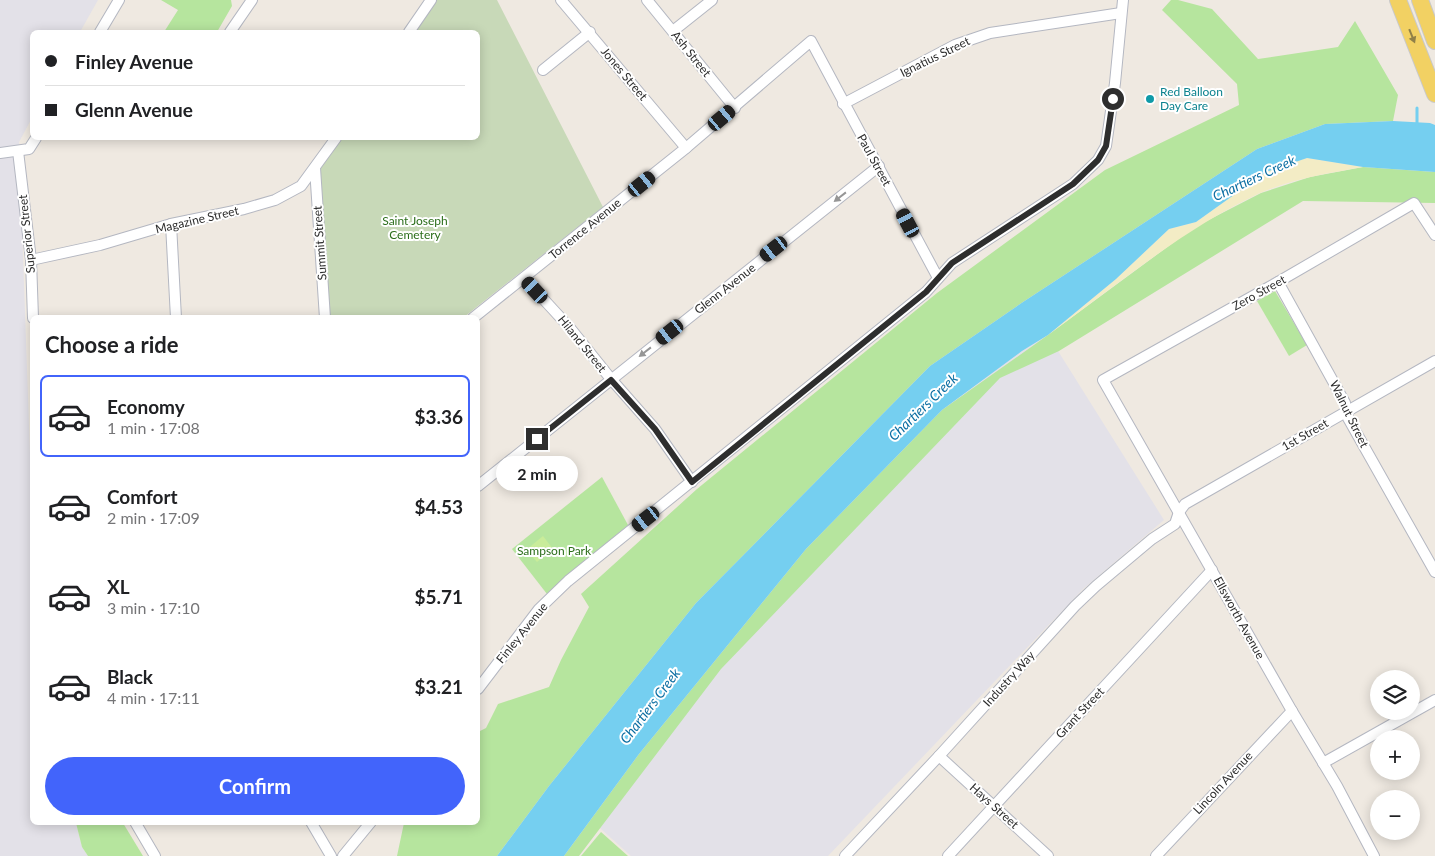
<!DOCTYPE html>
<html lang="en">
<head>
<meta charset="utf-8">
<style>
	:root { --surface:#fff; --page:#f2f2f2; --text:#202124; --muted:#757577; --line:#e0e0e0; --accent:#4264fb }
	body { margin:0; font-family:Lato,sans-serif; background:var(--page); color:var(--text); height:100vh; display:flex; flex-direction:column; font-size:19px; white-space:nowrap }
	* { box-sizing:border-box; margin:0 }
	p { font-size:16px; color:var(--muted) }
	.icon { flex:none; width:28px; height:28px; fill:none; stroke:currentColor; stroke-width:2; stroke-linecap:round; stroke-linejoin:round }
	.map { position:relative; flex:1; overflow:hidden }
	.drawer { position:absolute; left:30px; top:315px; width:450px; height:510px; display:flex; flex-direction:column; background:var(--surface); border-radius:8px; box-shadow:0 2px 12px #0003 }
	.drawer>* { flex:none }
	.hud { position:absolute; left:30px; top:30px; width:450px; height:110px; border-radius:8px; box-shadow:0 2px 12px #0003; display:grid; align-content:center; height:110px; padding:0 15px; background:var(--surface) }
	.buttons { position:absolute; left:1370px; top:670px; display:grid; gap:10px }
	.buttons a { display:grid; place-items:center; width:50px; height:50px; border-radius:50%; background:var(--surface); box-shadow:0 2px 12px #0003; font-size:25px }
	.end { position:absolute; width:22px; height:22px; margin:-11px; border:6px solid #2e2e2e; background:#fff; box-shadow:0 0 0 2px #fff }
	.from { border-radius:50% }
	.bubble { position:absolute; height:35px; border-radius:18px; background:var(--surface); box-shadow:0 2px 12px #0003; font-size:16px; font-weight:700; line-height:35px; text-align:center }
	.car { position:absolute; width:15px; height:30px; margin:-15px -8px; border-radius:6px; box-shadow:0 0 4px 1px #0007; background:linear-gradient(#222 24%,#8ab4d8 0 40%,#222 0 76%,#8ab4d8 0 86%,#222 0) }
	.hud b { display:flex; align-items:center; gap:18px; height:48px; font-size:19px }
	.hud b+b { border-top:1px solid var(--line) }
	.hud i { width:12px; height:12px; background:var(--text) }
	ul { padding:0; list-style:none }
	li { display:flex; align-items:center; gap:15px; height:82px; margin:0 10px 8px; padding:0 5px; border:2px solid transparent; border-radius:8px }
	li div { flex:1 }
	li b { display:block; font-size:19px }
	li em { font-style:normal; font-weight:700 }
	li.active { border-color:var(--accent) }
	li>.icon { width:45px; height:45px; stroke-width:1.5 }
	h2 { padding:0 15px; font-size:22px; line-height:60px }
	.primary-button { display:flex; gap:10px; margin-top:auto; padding:10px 15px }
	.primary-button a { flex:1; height:58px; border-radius:30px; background:var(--accent); color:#fff; font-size:20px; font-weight:700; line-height:58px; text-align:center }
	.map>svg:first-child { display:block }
</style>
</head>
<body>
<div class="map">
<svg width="1435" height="856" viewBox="0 0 1435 856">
	<rect width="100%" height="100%" fill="#efe9e1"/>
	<g fill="#e3e1e8">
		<polygon points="0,0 98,0 80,32 32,32 32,118 19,142 32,511 32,822 76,823 82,847 88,856 0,856"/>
		<polygon points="1048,335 1164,520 1083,589 828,856 631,856 591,820 942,410 1022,351"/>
	</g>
	<g fill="#b6e59e">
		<polygon points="161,0 231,0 232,6 217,32 164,32 178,10"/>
		<polygon points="1171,0 1178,0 1212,9 1258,59 1338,47 1355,21 1398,95 1393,121 1325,124 1257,149 1023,302 930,366 696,603 549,786 497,856 397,856 404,823 478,822 478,732 486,728 498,704 549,687 561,660 589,607 581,594 697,489 937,293 1105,170 1239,105 1237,84 1162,10"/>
		<polygon points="1363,167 1435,172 1435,203 1303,201 1059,351 1000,378 721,669 579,856 564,856 639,754 806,549 942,410 1048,335 1193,228 1261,193 1310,177"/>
		<polygon points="1275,291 1307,345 1289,356 1257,301"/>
		<polygon points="602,477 628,525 547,594 512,549"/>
		<polygon points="76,823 123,823 143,856 88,856 82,847"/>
		<polygon points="601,832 628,856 581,856"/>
	</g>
	<path fill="#f3ecc5" d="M1307,158L1363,167C1329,173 1292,179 1260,193C1183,229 1117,285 1048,335L1116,279L1169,229L1196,222L1266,172Z"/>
	<polygon fill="#c8d9b8" points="436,0 497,0 603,207 464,317 329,317 320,169 341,138 478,138 478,32 414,32"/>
	<polygon fill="#c9ec9a" points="543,536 553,549 537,562 526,550"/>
	<polygon fill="#75cff0" points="1393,121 1430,123 1435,125 1435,172 1363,167 1307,158 1266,172 1196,222 1169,229 1116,279 1048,335 1022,351 942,410 806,549 639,754 564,856 497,856 549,786 696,603 930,366 1023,302 1257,149 1325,124"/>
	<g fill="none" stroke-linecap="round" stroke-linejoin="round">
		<polyline stroke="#75cff0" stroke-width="3" points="1417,124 1417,108"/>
		<defs>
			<g id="street">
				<polyline points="561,0 686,148"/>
				<polyline points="647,0 735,108"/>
				<polyline points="673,31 712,0"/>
				<polyline points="100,32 119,0"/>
				<polyline points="230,32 252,0"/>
				<polyline points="409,32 431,0"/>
				<polyline points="543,70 590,32"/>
				<polyline points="843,104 955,45 990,33 1121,13"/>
				<polyline points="18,151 31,260 33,318"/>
				<polyline points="0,153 29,149 36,138"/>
				<polyline points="315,168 325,318"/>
				<polyline points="171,224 176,318"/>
				<polyline points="31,260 100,245 171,224 244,209 275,200 301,186 336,138"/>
				<polyline points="524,278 570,328 611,379 655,429 692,482"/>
				<polyline points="1278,282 1345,403 1348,418 1435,572"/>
				<polyline points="473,318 686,148 811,41 938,278"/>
				<polyline points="478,486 879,166"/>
				<polyline points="478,689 539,609 568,581 926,292 952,263 1073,184 1098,160 1106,146 1115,83 1123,0"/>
				<polyline points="939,756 1048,856"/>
				<polyline points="1323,763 1435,700"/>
				<polyline points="135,822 155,856"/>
				<polyline points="311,822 331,856"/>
				<polyline points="343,856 371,822"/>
				<polyline points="845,856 939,756 1075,606 1096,586 1152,539 1175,524 1179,512 1185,504 1435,361"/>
				<polyline points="948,856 1212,570"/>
				<polyline points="1156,856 1292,711"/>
				<polyline points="1374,856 1337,786 1292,711 1103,380 1278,282 1414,203 1435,235"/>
			</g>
			<g id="primary">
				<polyline points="1398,0 1435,94"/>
				<polyline points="1420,0 1435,41"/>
			</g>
		</defs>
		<use href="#street" stroke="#b4b7c1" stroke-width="12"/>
		<use href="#primary" stroke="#c9c9c9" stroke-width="18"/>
		<use href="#street" stroke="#fff" stroke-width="10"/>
		<use href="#primary" stroke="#f2d163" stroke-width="16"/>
	</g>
	<defs><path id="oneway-solid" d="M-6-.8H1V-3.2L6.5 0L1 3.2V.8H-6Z" transform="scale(1.25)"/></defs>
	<use fill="#908048" href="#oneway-solid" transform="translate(1412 36) rotate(68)"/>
	<g fill="#969696">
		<use href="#oneway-solid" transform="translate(840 197) rotate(142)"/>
		<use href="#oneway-solid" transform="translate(645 352) rotate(142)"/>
	</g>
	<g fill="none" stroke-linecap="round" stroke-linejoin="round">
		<polyline stroke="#2e2e2e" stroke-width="6" points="537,439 611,380 655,429 692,482 926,292 952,263 1073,184 1098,160 1106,146 1113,99"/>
	</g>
	<circle fill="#0f9aa8" stroke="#fff" stroke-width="2" cx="1150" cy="99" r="5"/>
	<g text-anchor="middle" stroke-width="4" stroke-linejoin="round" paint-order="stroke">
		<g font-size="12" fill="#2e2e2e" stroke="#fff">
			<text transform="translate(691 54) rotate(51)" y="4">Ash Street</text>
			<text transform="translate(935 57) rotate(-26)" y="4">Ignatius Street</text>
			<text transform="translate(624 74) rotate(50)" y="4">Jones Street</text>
			<text transform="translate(874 160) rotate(61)" y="4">Paul Street</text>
			<text transform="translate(197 220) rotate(-13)" y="4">Magazine Street</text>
			<text transform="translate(585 229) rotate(-39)" y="4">Torrence Avenue</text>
			<text transform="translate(27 234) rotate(-96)" y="4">Superior Street</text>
			<text transform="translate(320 243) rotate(-94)" y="4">Summit Street</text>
			<text transform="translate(725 289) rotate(-38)" y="4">Glenn Avenue</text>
			<text transform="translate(1259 293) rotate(-29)" y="4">Zero Street</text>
			<text transform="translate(582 344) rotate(51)" y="4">Hiland Street</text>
			<text transform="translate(1349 414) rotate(64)" y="4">Walnut Street</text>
			<text transform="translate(1305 435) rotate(-30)" y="4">1st Street</text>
			<text transform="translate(1239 618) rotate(61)" y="4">Ellsworth Avenue</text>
			<text transform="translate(522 633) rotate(-51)" y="4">Finley Avenue</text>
			<text transform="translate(1009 679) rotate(-48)" y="4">Industry Way</text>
			<text transform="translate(1080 713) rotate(-47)" y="4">Grant Street</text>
			<text transform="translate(1223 783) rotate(-47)" y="4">Lincoln Avenue</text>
			<text transform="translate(994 806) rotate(42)" y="4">Hays Street</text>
		</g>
		<g font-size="12" fill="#0d838f" stroke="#fff" text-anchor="start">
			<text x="1160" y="96">Red Balloon<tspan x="1160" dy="14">Day Care</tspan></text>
		</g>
		<g font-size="12" fill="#2c6e1b" stroke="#fff">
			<text x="415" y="225">Saint Joseph<tspan x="415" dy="14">Cemetery</tspan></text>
			<text x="554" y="555">Sampson Park</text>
		</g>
		<g font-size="14" font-style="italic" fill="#0d6fa3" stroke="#fff">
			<text transform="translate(1254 178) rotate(-25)" y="5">Chartiers Creek</text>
			<text transform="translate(923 407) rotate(-44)" y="5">Chartiers Creek</text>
			<text transform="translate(650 706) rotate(-53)" y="5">Chartiers Creek</text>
		</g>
	</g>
</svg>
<div class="buttons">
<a><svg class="icon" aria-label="layers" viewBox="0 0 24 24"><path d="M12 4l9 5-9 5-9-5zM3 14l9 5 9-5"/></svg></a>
<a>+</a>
<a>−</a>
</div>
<i class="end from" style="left:1113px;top:99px"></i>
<i class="end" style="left:537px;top:439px"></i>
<div class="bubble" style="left:496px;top:456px;width:82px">2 min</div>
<i class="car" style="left:722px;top:118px;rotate:50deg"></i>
<i class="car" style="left:642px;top:184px;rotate:51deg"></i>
<i class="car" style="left:908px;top:223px;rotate:332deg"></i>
<i class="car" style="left:774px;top:249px;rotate:232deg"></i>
<i class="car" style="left:535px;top:290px;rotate:317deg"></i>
<i class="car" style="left:670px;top:332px;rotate:232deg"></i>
<i class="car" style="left:646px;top:519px;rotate:232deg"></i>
<div class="hud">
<b><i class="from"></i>Finley Avenue</b>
<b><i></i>Glenn Avenue</b>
</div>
<section class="drawer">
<h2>Choose a ride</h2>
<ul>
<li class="active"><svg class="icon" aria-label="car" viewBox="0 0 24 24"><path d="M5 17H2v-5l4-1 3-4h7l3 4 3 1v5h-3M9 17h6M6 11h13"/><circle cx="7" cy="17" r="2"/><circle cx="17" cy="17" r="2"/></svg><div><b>Economy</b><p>1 min · 17:08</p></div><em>$3.36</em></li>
<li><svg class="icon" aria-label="car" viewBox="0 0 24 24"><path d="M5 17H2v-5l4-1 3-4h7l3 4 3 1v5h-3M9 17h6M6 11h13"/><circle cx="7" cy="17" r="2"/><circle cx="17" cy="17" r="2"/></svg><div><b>Comfort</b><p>2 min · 17:09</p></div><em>$4.53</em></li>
<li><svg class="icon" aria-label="car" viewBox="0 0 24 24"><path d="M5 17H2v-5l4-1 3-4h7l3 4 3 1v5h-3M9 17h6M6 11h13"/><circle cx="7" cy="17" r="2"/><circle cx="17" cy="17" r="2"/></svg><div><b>XL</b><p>3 min · 17:10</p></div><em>$5.71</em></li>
<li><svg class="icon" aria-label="car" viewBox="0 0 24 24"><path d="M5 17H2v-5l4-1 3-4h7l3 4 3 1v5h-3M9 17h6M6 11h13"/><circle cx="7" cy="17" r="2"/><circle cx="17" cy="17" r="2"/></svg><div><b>Black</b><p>4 min · 17:11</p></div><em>$3.21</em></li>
</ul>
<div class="primary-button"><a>Confirm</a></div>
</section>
</div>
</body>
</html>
